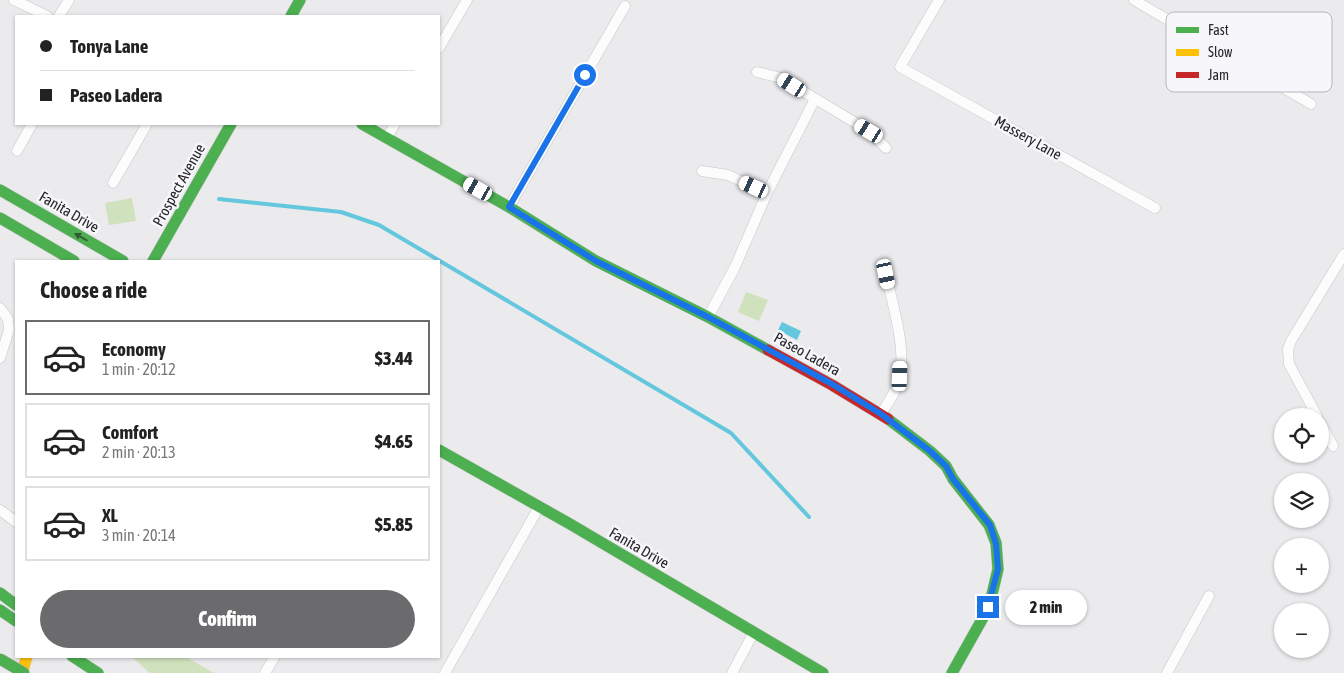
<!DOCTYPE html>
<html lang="en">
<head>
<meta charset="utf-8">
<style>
	:root { --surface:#fff; --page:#f6f6f6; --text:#222; --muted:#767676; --line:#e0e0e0; --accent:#6b6a6c }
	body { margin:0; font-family:"Asap Condensed",sans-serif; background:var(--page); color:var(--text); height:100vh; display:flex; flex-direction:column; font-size:19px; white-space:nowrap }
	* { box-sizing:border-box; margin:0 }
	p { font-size:16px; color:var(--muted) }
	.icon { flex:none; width:28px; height:28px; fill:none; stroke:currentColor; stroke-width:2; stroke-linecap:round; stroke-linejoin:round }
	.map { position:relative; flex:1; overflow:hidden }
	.details { position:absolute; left:15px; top:260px; width:425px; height:398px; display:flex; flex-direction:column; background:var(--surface); border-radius:0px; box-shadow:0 1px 4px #0004 }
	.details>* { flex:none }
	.top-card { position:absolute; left:15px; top:15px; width:425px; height:110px; border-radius:0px; box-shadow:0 1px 4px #0004; display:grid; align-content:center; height:110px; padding:0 25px; background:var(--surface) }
	.controls { position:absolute; left:1274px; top:408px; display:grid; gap:10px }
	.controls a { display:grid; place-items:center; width:55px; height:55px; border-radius:50%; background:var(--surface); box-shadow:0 1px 4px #0004; font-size:25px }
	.end { position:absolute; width:22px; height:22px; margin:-11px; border:6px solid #1a73e8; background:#fff; box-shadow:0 0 0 2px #fff }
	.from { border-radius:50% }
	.bubble { position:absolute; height:35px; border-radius:18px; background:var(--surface); box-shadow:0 1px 4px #0004; font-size:16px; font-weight:800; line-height:35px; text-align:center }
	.car { position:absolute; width:15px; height:30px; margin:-15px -8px; border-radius:6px; box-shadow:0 0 4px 1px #0007; background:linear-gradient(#fff 24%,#345 0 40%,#fff 0 76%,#345 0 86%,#fff 0) }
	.top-card b { display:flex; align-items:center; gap:18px; height:48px; font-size:19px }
	.top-card b+b { border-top:1px solid var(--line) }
	.top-card i { width:12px; height:12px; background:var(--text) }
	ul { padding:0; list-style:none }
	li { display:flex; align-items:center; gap:15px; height:75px; margin:0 10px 8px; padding:0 15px; border:2px solid var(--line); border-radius:0px }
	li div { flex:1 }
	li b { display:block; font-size:19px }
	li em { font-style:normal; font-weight:800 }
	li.selected { border-color:var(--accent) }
	li>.icon { width:45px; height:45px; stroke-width:1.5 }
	h2 { padding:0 25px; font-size:22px; line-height:60px }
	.action { display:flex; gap:10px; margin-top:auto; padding:10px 25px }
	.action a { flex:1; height:58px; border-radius:30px; background:var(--accent); color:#fff; font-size:20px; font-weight:800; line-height:58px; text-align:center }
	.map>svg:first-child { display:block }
</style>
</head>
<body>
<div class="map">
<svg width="1344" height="673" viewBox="0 0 1344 673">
	<rect width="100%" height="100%" fill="#ebeaec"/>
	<g fill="#d0e1bd">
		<polygon points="132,198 136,221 109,225 105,203"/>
		<polygon points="746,292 768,300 759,321 738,312"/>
		<polygon points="131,656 184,656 214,673 150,673"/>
	</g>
	<polygon fill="#63c7de" points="782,322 801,331 797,340 778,330"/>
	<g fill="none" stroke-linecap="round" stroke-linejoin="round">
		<polyline stroke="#63c7de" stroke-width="4" points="219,199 341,212 379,225 731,433 809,517"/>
		<defs>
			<g id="street">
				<polyline points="14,0 47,16"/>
				<polyline points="939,0 900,67 1155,208"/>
				<polyline points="1134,0 1311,104"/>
				<polyline points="59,16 69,0"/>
				<polyline points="439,48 467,0"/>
				<polyline points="757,72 781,78 869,131 886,148"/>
				<polyline points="387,137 395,124"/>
				<polyline points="17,151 32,124"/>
				<polyline points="702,171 728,175 767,193"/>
				<polyline points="113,183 147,124"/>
				<polyline points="509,207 625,6"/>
				<polyline points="0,308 8,319 9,330 0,358"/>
				<polyline points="708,317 735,267 767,193 815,99"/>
				<path d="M881,414C888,402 898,390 900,376C906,345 892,304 886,273"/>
				<polyline points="1317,416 1289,364 1288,349 1291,341 1344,254"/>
				<polyline points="1320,422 1333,446"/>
				<polyline points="0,510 16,522"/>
				<polyline points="265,673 275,656"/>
				<polyline points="445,673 539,507"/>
				<polyline points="732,673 754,632"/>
				<polyline points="1167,673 1209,596"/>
			</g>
			<g id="fast">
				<polyline points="291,16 300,0"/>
				<polyline points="362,124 509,207 596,261 708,317 768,350"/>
				<polyline points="0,190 123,261"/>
				<polyline points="0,218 74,261"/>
				<polyline points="153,261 231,124"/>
				<polyline points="888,419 930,451 946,466 953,479 989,525 996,543 998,569 989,607 952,673"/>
				<polyline points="439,450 570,524 823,673"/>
				<polyline points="0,593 16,605"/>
				<polyline points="0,610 16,621"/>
				<polyline points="72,656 98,673"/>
			</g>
			<polyline id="slow" points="22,673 27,656"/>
			<polyline id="jam" points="768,350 832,385 888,419"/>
		</defs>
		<use href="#street" stroke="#c6c6c7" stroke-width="11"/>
		<use href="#fast" stroke="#c6c6c7" stroke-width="12"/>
		<use href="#slow" stroke="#c6c6c7" stroke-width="12"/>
		<use href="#jam" stroke="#c6c6c7" stroke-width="12"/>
		<use href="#street" stroke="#fcfcfc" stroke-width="10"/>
		<use href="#fast" stroke="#4caf50" stroke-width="11"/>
		<use href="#slow" stroke="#ffc107" stroke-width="11"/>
		<use href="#jam" stroke="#c62828" stroke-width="11"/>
		<defs>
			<polyline id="fast-bridge" points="0,659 24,673"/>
		</defs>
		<use href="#fast-bridge" stroke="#bdb0b2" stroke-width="12" stroke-linecap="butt"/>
		<use href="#fast-bridge" stroke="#4caf50" stroke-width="11"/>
	</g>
	<defs><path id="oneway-solid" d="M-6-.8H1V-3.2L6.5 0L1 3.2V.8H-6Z" transform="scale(1.25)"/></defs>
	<use fill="#355c37" href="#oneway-solid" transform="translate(81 237) rotate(-150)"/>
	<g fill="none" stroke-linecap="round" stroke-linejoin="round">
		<polyline stroke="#1a73e8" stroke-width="6" points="585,75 509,207 596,261 708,317 832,384 881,414 930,451 946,466 953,479 990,525 996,544 998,569 988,607"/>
	</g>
	<g text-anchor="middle" stroke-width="5" stroke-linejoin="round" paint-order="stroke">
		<g font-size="15" fill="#262527" stroke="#f7f6fb">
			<text transform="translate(1028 138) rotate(29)" y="5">Massery Lane</text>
			<text transform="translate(179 185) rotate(-61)" y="5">Prospect Avenue</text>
			<text transform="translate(69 212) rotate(30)" y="5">Fanita Drive</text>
			<text transform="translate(807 354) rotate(29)" y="5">Paseo Ladera</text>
			<text transform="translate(639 548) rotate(30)" y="5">Fanita Drive</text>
		</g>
	</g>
	<rect x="1166" y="12" width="166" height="80" rx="8" fill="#f7f6fb" stroke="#b8b7bb" stroke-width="1"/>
	<rect x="1176" y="27" width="23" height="6" fill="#4caf50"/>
	<rect x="1176" y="49" width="23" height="7" fill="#ffc107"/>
	<rect x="1176" y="72" width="23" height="6" fill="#c62828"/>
	<g font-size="14" fill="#262527">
		<text x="1208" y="35">Fast</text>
		<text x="1208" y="57">Slow</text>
		<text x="1208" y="80">Jam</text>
	</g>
</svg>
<div class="controls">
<a><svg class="icon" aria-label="locate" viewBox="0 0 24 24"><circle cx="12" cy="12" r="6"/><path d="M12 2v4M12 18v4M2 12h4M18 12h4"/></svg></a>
<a><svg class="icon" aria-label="layers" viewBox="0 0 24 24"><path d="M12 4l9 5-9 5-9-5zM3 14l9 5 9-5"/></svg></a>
<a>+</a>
<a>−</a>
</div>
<i class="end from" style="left:585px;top:75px"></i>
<i class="end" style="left:988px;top:607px"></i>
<div class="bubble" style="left:1005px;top:590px;width:82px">2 min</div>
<i class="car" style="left:792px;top:85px;rotate:302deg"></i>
<i class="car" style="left:869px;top:131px;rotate:301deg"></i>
<i class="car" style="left:754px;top:187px;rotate:295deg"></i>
<i class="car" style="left:478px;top:189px;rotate:299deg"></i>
<i class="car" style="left:886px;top:274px;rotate:168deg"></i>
<i class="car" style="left:900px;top:376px;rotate:2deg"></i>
<div class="top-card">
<b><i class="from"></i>Tonya Lane</b>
<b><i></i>Paseo Ladera</b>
</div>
<section class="details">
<h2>Choose a ride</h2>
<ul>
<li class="selected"><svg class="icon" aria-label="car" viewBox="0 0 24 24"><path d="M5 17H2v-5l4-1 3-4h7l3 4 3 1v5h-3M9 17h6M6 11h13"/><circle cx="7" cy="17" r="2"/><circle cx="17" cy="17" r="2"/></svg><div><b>Economy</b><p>1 min · 20:12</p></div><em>$3.44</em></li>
<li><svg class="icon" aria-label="car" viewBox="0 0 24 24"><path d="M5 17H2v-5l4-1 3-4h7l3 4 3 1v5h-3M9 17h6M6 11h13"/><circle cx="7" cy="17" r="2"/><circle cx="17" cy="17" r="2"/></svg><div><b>Comfort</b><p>2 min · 20:13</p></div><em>$4.65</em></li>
<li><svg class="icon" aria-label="car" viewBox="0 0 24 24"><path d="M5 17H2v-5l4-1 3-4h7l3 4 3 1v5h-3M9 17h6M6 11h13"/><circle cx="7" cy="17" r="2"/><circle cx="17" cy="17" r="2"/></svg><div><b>XL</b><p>3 min · 20:14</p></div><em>$5.85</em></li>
</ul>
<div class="action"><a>Confirm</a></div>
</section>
</div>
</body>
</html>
